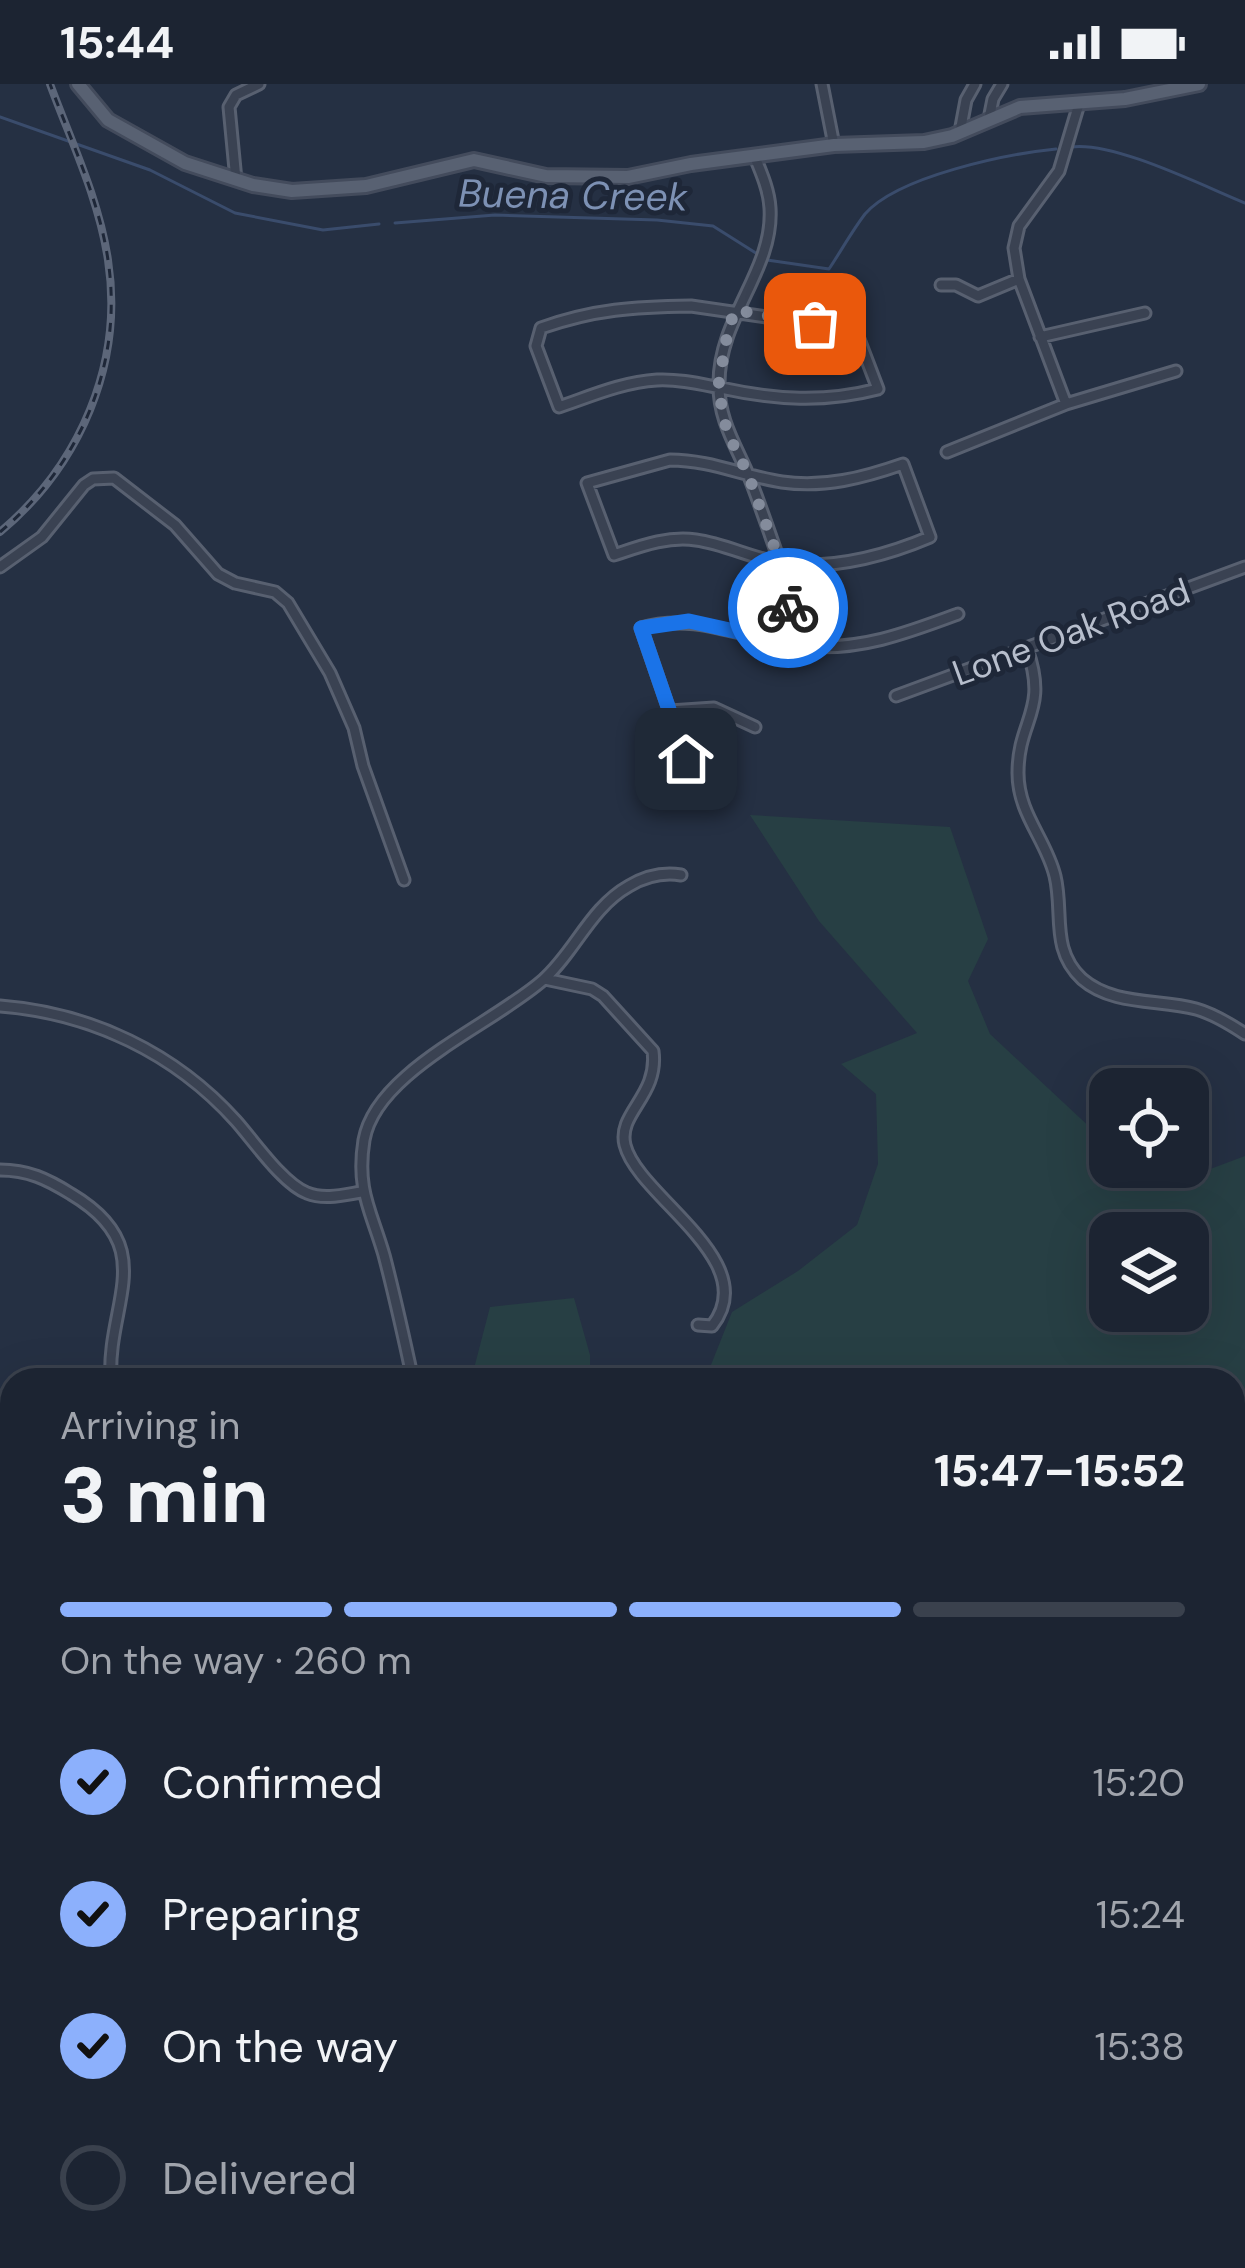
<!DOCTYPE html>
<meta charset="utf-8">
<style>
body{margin:0;font-family:"DM Sans",sans-serif;background:#29303e;color:#f1f3f6;height:100vh;display:flex;flex-direction:column;font-size:45px;white-space:nowrap}
*{box-sizing:border-box;margin:0}
p{font-size:39px;color:#a0a4ac}
.icon{flex:none;width:66px;height:66px;fill:none;stroke:currentColor;stroke-width:2;stroke-linecap:round;stroke-linejoin:round}
.map{position:relative;flex:1;overflow:hidden}
.details{position:absolute;left:0px;top:1284px;width:1245px;height:900px;display:flex;flex-direction:column;background:#1c2432;border-radius:36px 36px 0 0;box-shadow:0 12px 48px #0002,0 0 0 3px #3a414d}
.details>*{flex:none}
.controls{position:absolute;left:1089px;top:984px;display:grid;gap:24px}
.controls a{display:grid;place-items:center;width:120px;height:120px;border-radius:24px;background:#1c2432;box-shadow:0 12px 48px #0002,0 0 0 3px #3a414d;font-size:60px}
.pin{position:absolute;display:grid;place-items:center;width:102px;height:102px;color:#fff;margin:-51px;border-radius:24px;box-shadow:0 6px 18px #0006}
.courier{position:absolute;display:grid;place-items:center;width:120px;height:120px;margin:-60px;border:9px solid #1a73e8;border-radius:50%;background:#fff;color:#222;box-shadow:0 3px 15px #0007}
.headline em{font-style:normal;font-weight:800}
.headline div{display:flex;flex-direction:column-reverse}
.headline{display:flex;align-items:center;justify-content:space-between;height:204px;padding:0 60px}
h1{font-size:78px;font-weight:800;line-height:90px}
.bar{display:grid;grid-template-columns:repeat(4,1fr);gap:18px 12px;align-content:center;height:144px;padding:0 60px}
.bar i{height:15px;border-radius:9px;background:#3a414d}
.bar .on{background:#8cb0fc}
.bar p{grid-column:span 4}
ol{padding:0 60px;list-style:none}
li{display:flex;align-items:center;gap:36px;height:132px}
li p{margin-inline-start:auto}
li .icon{padding:12px;border-radius:50%;background:#8cb0fc;color:#111;stroke-width:4}
li:last-child{color:#a0a4ac}
li i{width:66px;height:66px;border:6px solid #3a414d;border-radius:50%}
.status{display:flex;justify-content:space-between;align-items:center;height:84px;padding:0 60px;background:#1c2432;direction:ltr}
.status svg{height:33px;fill:currentColor}
.map>svg:first-child{display:block}
.green{fill:#273f44;fill-rule:evenodd}
.lines{fill:none;stroke-linecap:round;stroke-linejoin:round}
.stream{stroke:#3a4c6c;stroke-width:3}
.minor-casing{stroke:#586070;stroke-width:15}
.major-casing{stroke:#434b5c;stroke-width:18}
.minor{stroke:#3a4252;stroke-width:9}
.major{stroke:#586172;stroke-width:12}
.rail-casing{stroke:#5c6679;stroke-width:8}
.rail{stroke:#1e2738;stroke-width:3;stroke-dasharray:9;stroke-linecap:butt}
.done{stroke:#848c9c;stroke-width:12;stroke-dasharray:0 21.6}
.route{stroke:#1a73e8;stroke-width:15}
.labels{text-anchor:middle;dominant-baseline:central;stroke-width:10;stroke-linejoin:round;paint-order:stroke}
.street-label{font-size:36px;fill:#b7becc;stroke:#1e2738}
.water-label{font-size:39px;font-style:italic;fill:#7d91b4;stroke:#1e2738}
</style>
<div class="status"><b>15:44</b><svg viewBox="0 0 49 12"><path d="M0 12V9h3v3zM5 12V6h3v6zM10 12V3h3v9zM15 12V0h3v12zM26 1h20v11H26zM47 4h2v5h-2z"/></svg></div>
<div class="map">
<svg width="1245" height="2184" viewBox="0 0 1245 2184">
<rect width="100%" height="100%" fill="#253043"/>
<path class="green" d="M 750,731 L 950,743 L 988,855 L 968,897 L 990,950 L 1110,1062 L 1110,1083 L 1161,1083 L 1197,1090 L 1245,1072 L 1245,2184 L 380,2184 L 378,2172 L 1233,2172 L 1233,1296 L 705,1296 L 732,1228 L 798,1187 L 857,1141 L 878,1080 L 876,1010 L 841,980 L 917,949 L 819,837 ZM 1188,1149 L 1188,1227 L 1110,1227 L 1110,1149 Z
M 574,1214 L 590,1271 L 590,1296 L 471,1296 L 490,1223 Z
M 0,1870 L 12,1903 L 12,2032 L 2,2035 Z"/>
<g class="lines">
<path class="stream" d="M 0,33 L 150,86 L 235,129 L 323,146 L 379,140
M 1071,63 C 1114,57 1203,102 1245,119
M 395,139 L 495,131 L 657,136 L 713,142 L 759,171
M 767,176 L 829,185 C 841,167 852,147 865,130 C 898,92 1007,70 1056,65"/>
<g class="minor-casing">
<path id="minor" d="M 822,0 L 834,61
M 989,35 L 993,15 L 1002,0
M 960,48 L 966,16 L 975,0
M 754,71 C 761,88 769,106 770,124 C 774,186 719,233 719,299 C 718,336 737,363 750,395 C 760,421 769,447 778,473 C 788,502 791,533 802,562
M 236,96 L 229,23 L 236,11 L 259,0
M 941,201 L 956,201 L 978,212 L 1019,195
M 691,222 L 815,240 L 852,237 L 878,305 C 824,319 776,316 721,304 C 700,300 679,295 657,296 C 623,298 591,312 559,323 L 536,262 L 541,244 C 595,225 634,223 691,222 Z
M 1040,253 L 1145,229
M 1066,320 L 1019,195 L 1014,164 L 1019,142 L 1059,87 L 1079,20
M 947,368 L 1066,320 L 1176,287
M 670,376 C 710,376 743,392 782,398 C 824,404 863,394 903,380 L 930,453 C 885,472 835,485 786,480 C 755,476 726,460 696,456 C 667,452 641,462 614,471 L 587,399 Z
M 0,483 L 42,453 L 84,401 L 93,395 L 114,394 L 175,441 L 218,490 L 235,499 L 275,508 L 288,519 L 330,589 L 354,644 L 363,682 L 404,796
M 1027,565 C 1049,627 1018,635 1018,689 C 1018,730 1046,755 1055,792 C 1064,829 1050,865 1082,895 C 1113,922 1159,915 1196,925 C 1214,930 1230,940 1245,950
M 896,612 L 1245,483
M 670,627 L 714,624 L 755,643
M 686,675 L 641,544 C 699,527 748,558 805,562 C 860,567 907,549 958,530
M 545,895 L 592,905 L 603,912 L 653,967 C 659,1012 617,1029 625,1061 C 638,1113 764,1177 712,1242 L 698,1241
M 0,922 C 91,929 175,969 236,1037 C 253,1056 283,1100 307,1109 C 324,1116 343,1111 361,1108
M 0,1086 C 28,1086 47,1095 71,1110 C 162,1164 106,1219 111,1296
M 413,1296 C 404,1254 395,1213 384,1171 C 371,1126 356,1106 364,1056 C 376,987 492,941 543,896 C 575,868 590,824 629,802 C 646,792 662,788 681,791
M 697,1296 L 700,1292
M 0,1705 L 12,1706
M 0,2161 L 12,2165
M 32,2172 L 67,2184
M 266,2184 L 266,2172"/>
</g>
<g class="major-casing">
<path id="major" d="M 78,0 L 108,36 L 185,79 L 253,101 L 292,107 L 366,102 L 474,76 L 546,92 L 628,93 L 691,80 L 834,61 L 924,58 L 952,52 L 1020,23 L 1125,15 L 1199,0"/>
</g>
<use href="#minor" class="minor"/>
<use href="#major" class="major"/>
<g class="rail-casing">
<path id="rail" d="M 0,448 C 80,381 124,280 108,176 C 99,115 71,57 50,0"/>
</g>
<use href="#rail" class="rail"/>
</g>
<g class="lines">
<path class="done" d="M 788,524 L 780,479 L 748,390 L 727,348 L 718,304 L 728,246 L 735,226 L 815,240"/>
<path class="route" d="M 686,675 L 641,544 L 689,537 L 802,562 L 788,524"/>
</g>
<g class="labels">
<g class="street-label">
<text transform="translate(1071 548) rotate(-20)">Lone Oak Road</text>
</g>
<g class="water-label">
<text transform="translate(573 111) rotate(1)">Buena Creek</text>
</g>
</g>
</svg>
<div class="controls">
<a><svg class="icon" aria-label="locate" viewBox="0 0 24 24"><circle cx="12" cy="12" r="6"/><path d="M12 2v4M12 18v4M2 12h4M18 12h4"/></svg></a>
<a><svg class="icon" aria-label="layers" viewBox="0 0 24 24"><path d="M12 4l9 5-9 5-9-5zM3 14l9 5 9-5"/></svg></a>
</div>
<div class="pin" style="left:815px;top:240px;background:#ea580c"><svg class="icon" aria-label="bag" viewBox="0 0 24 24"><path d="M5 8h14l-1 12H6zM9 8a3 3 0 0 1 6 0"/></svg></div>
<div class="pin" style="left:686px;top:675px;background:#1f2937"><svg class="icon" aria-label="home" viewBox="0 0 24 24"><path d="M3 11l9-7 9 7M6 9v11h12V9"/></svg></div>
<div class="courier" style="left:788px;top:524px"><svg class="icon" aria-label="bike" viewBox="0 0 24 24"><circle cx="6" cy="16" r="4"/><circle cx="18" cy="16" r="4"/><path d="M6 16l4-8h5l3 8M10 8l3 8H6M13 5h3"/></svg></div>
<section class="details">
<div class="headline"><div><h1>3 min</h1><p>Arriving in</p></div><em>15:47–15:52</em></div>
<div class="bar"><i class="on"></i><i class="on"></i><i class="on"></i><i></i><p>On the way · 260 m</p></div>
<ol>
<li><svg class="icon" aria-label="check" viewBox="0 0 24 24"><path d="M5 12l5 5 9-10"/></svg>Confirmed<p>15:20</p></li>
<li><svg class="icon" aria-label="check" viewBox="0 0 24 24"><path d="M5 12l5 5 9-10"/></svg>Preparing<p>15:24</p></li>
<li><svg class="icon" aria-label="check" viewBox="0 0 24 24"><path d="M5 12l5 5 9-10"/></svg>On the way<p>15:38</p></li>
<li><i></i>Delivered</li>
</ol>
</section>
</div>
